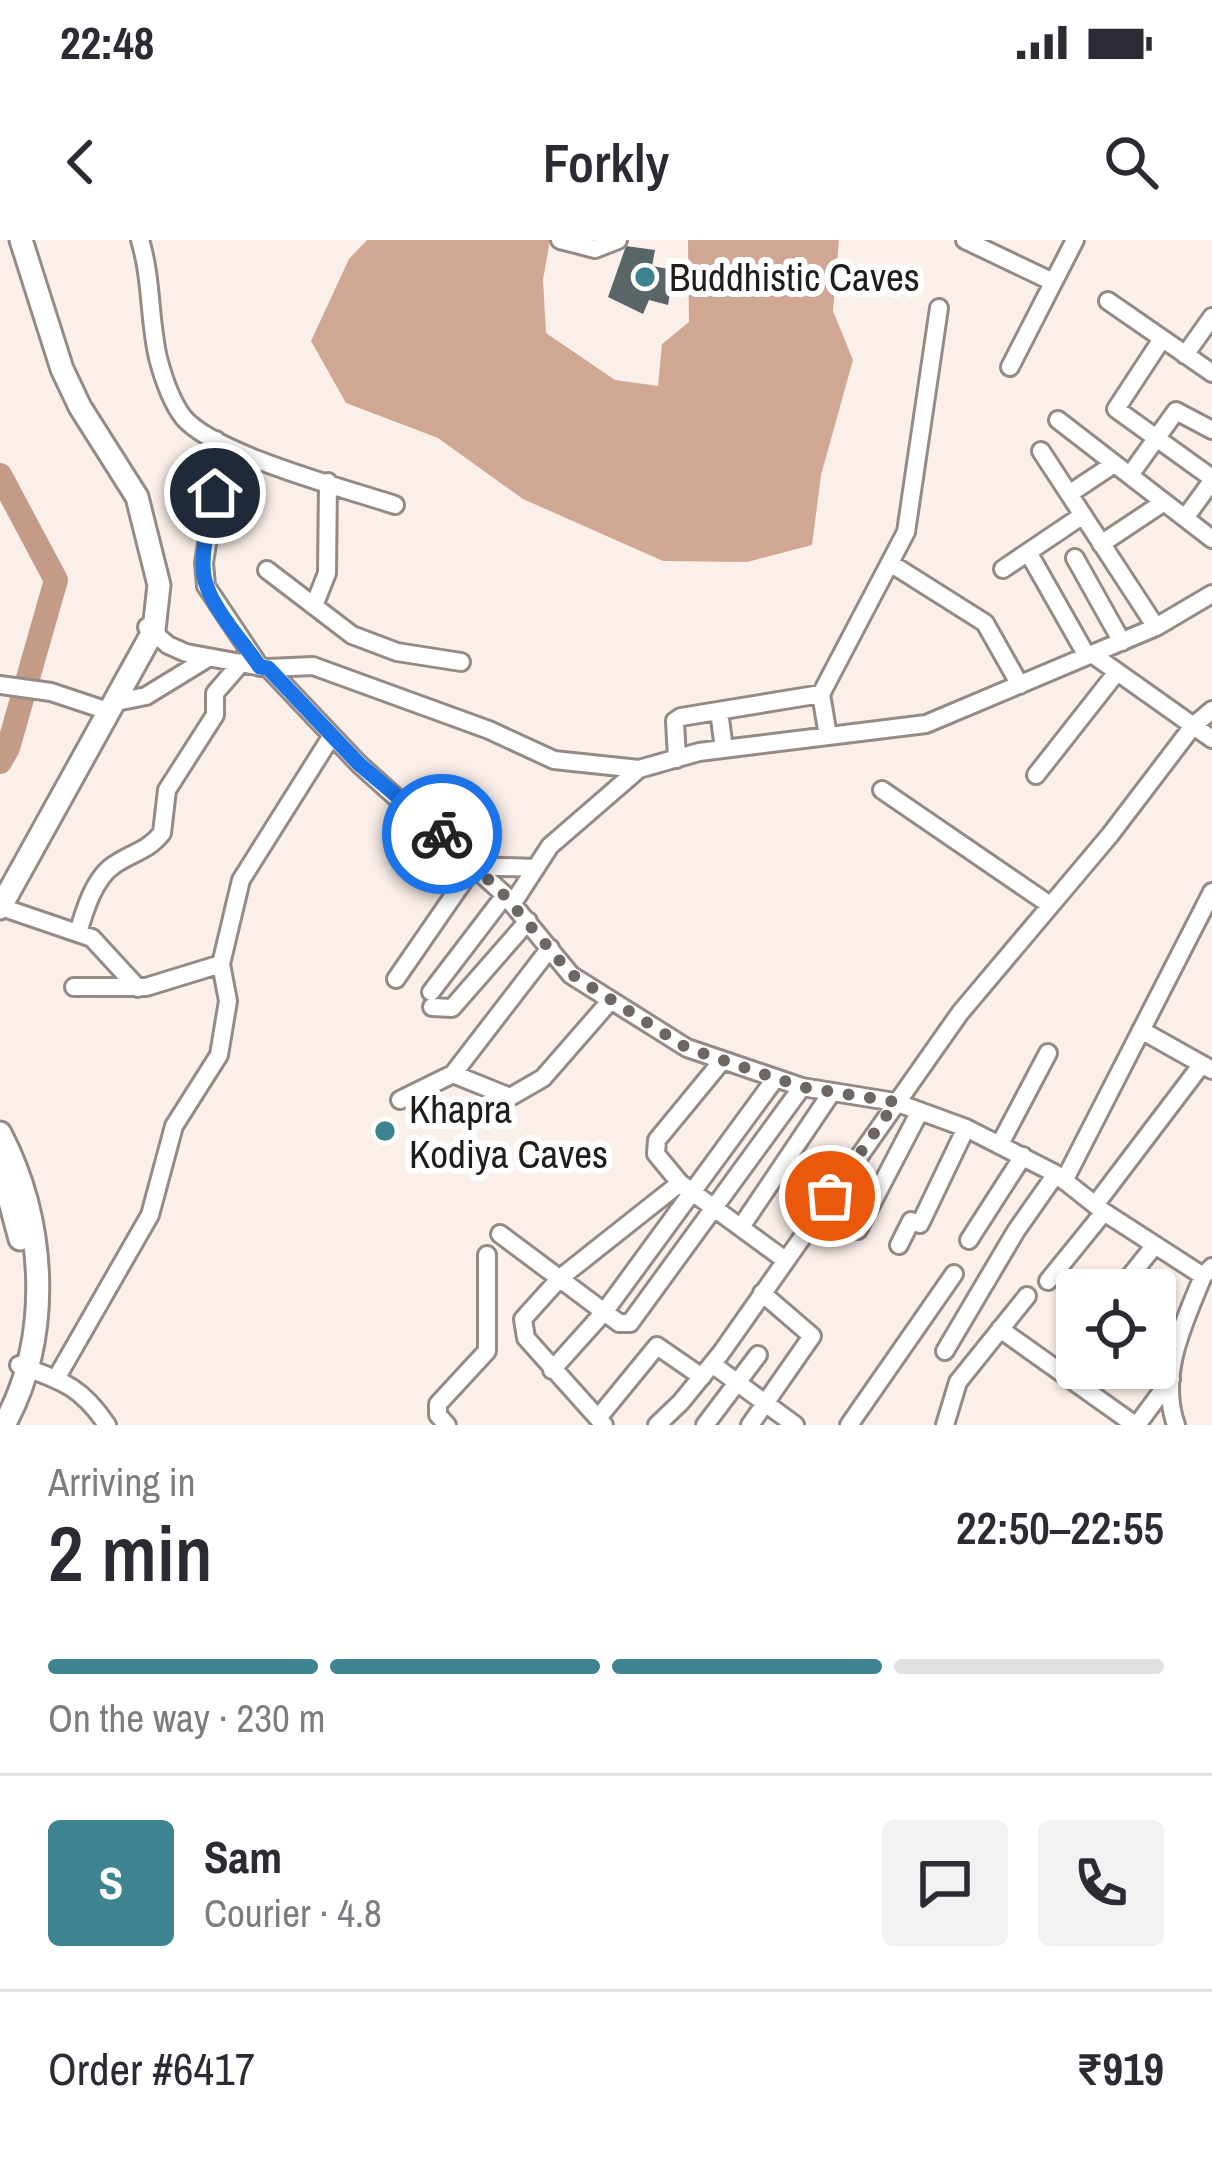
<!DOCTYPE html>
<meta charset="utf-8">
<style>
body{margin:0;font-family:"Archivo Narrow",sans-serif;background:#f2f2f3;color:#2b2b33;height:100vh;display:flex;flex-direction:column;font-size:45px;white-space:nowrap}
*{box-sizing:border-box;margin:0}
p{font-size:39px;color:#7c7c81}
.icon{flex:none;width:66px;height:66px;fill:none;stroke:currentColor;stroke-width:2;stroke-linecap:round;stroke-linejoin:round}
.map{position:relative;height:1185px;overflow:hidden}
.panel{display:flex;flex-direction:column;background:#fff;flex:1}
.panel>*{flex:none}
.tools{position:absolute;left:1056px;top:1029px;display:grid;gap:24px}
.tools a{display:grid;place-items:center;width:120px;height:120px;border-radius:12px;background:#fff;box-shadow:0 3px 9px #0004;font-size:60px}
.pin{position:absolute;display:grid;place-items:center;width:102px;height:102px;color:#fff;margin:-51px;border:6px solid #fff;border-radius:50%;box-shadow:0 3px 12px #0007}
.courier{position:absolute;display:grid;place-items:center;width:120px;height:120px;margin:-60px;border:9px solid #1a73e8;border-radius:50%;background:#fff;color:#222;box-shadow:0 3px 15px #0007}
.head em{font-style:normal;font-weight:600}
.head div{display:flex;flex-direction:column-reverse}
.head{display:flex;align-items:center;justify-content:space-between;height:204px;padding:0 48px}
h1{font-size:78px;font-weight:600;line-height:90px}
.bar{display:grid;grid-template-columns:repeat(4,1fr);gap:18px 12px;align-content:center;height:144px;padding:0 48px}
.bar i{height:15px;border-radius:9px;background:#e1e1e2}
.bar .active{background:#3d8390}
.bar p{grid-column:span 4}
.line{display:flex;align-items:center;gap:30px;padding:0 48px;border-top:3px solid #e1e1e2}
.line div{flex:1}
.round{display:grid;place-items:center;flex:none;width:126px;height:126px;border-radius:12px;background:#f2f2f3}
.status{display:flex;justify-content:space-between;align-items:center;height:84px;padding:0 60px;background:#fff;direction:ltr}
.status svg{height:33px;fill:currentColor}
header{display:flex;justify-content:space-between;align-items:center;height:156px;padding:0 48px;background:#fff;font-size:54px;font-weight:600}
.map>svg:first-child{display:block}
.forest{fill:#d0a793}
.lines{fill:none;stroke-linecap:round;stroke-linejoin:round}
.river{stroke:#c39b87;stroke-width:24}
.building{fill:#596567}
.minor-casing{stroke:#958a85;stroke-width:22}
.major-casing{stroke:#958a85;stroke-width:27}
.minor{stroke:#fff;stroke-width:16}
.major{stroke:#fff;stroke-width:21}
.done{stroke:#6d6663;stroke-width:12;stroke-dasharray:0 21.6}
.route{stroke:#1a73e8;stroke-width:15}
.poi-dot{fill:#3d8390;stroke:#fff;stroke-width:4.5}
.labels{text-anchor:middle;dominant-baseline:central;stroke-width:12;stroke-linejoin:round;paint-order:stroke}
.poi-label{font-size:39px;fill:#201c1a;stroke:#fff;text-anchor:start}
</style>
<div class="status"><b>22:48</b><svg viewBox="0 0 49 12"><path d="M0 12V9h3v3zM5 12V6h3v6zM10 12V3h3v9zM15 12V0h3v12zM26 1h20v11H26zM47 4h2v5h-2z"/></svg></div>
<header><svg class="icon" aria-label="back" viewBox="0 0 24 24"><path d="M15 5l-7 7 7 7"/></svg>Forkly<svg class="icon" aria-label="search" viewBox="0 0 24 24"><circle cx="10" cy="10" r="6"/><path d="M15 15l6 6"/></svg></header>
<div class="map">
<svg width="1212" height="1185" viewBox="0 0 1212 1185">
<rect width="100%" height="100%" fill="#fbefea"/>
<path class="forest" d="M 367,0 L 550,0 L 543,40 L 546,93 L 615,140 L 658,146 L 662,104 L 689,82 L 688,0 L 839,0 L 833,71 L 853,120 L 821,235 L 812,305 L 747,322 L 663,321 L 523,259 L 438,198 L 346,163 L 311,101 L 349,19 Z"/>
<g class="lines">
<path class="river" d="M 0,235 L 56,340 L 8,508 L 0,522"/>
</g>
<path class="building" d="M 626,6 L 655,10 L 652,26 L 674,30 L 668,65 L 649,60 L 643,74 L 608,57 Z"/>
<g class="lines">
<g class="minor-casing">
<path id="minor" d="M 140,0 C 152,39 149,79 158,118 C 163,137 171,161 183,177 C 213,214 347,249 395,265
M 560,0 L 595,9 L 618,0
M 965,0 L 1053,42
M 1108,61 L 1212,133
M 1162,99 L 1116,169 L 1212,238
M 1185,115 L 1212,77
M 1010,127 L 1075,0
M 1058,180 L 1212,299
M 216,200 L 215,253 L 204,323 L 206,346 L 260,427
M 1041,211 L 1156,387
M 1130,235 L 1176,171 L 1212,190
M 1069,254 L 1114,224
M 1185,278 L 1212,241
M 1101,304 L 1164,262
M 1028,312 L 1087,416
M 1075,318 L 1122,402
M 890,323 L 985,383 L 1020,445
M 1003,329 L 1083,275
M 267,330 L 352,395 L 397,412 L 461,422
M 314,366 L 327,333 L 328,242
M 147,387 L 168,405 L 186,413 L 268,428 L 313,426 L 489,490 L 554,520 L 639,529
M 1092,414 L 1212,499
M 268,428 L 359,524 L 505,655 L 571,735 L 687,808 L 802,847 L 895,862 L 966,888 L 1056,934 L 1104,972 L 1203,1036
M 0,445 L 51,452 L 102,469
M 116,462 L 146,456 L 208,418
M 719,471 L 724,509
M 828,496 L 821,454 L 906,292 L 939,68
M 677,519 L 675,481 L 681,477 L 821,454
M 1036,535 L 1117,432
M 882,550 L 1050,665
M 513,663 L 550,606 L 639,529 L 699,512 L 926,484 L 1156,387 L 1212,354
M 1,667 L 92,698 L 138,748
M 78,693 C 84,672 94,638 114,625 C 131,613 148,611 162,593 L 167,550 L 215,475 L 215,453 L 242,422
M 396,739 L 474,626 L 536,628
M 74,747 L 146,747 L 221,724
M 431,752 L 505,655
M 432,767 L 452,768 L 528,681
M 1141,790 L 1212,830
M 722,821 L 657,900 L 656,914 L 680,943 L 785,1020
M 453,834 L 550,708
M 400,860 L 453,834 L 510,857 L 543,838 L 611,760
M 1000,904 L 1048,813
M 1064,941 L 1212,652
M 1095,965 L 1202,824
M 741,987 L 832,852
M 858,990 L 920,871
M 500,994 L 619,1083 L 630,1083 L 802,847
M 969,1000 L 1023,916
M 899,1005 L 911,981 L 920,984 L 966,888
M 1048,1041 L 1104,972
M 1119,1050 L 1155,1005
M 1000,1089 L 1135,1185
M 945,1111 L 1016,991 L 1056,934
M 712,1124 L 795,1185
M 19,1125 C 62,1141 81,1146 107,1185
M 552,1130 L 605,1071 L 775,839
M 57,1137 L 150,975 L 174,886 L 219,815 L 228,761 L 221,724 L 241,640 L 331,497
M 598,1178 L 657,1106 L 702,1137
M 447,1185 L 438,1175 L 438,1164 L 487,1111 L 487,1015
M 604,1185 L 526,1098 L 523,1079 L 560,1038 L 680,943
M 657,1185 L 681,1162 L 721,1113 L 960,773 L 1110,595 L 1193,486 L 1212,470
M 705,1185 L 758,1115
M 750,1185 L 812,1096 L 762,1053
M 849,1185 L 954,1034
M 945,1185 L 958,1142 L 1027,1056
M 1137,1185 L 1171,1139
M 1176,1185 C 1158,1134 1184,1083 1203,1036 L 1212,1027"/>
</g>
<g class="major-casing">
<path id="major" d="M 0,668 L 154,390 L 159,345 L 137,257 L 80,167 L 62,129 L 21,0
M 0,893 C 46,981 53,1096 4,1185
M 0,924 L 20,999"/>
</g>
<use href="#minor" class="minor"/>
<use href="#major" class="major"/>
</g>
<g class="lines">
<path class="done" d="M 442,594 L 505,656 L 571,734 L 687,808 L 802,847 L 896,862 L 830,956"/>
<path class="route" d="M 215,253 C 211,280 196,320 207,347 C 217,374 243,402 260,427 L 268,428 L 359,524 L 442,594"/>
</g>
<g class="poi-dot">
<circle cx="645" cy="37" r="12"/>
<circle cx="385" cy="891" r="12"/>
</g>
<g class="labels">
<g class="poi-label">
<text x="669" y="37">Buddhistic Caves</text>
<text x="409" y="869">Khapra<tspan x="409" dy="45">Kodiya Caves</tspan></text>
</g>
</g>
</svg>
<div class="tools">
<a><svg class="icon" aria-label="locate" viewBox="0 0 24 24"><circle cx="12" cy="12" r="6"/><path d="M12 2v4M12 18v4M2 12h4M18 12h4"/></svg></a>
</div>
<div class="pin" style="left:830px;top:956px;background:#ea580c"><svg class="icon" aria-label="bag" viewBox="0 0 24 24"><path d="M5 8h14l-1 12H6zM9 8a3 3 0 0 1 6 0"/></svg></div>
<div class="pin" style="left:215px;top:253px;background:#1f2937"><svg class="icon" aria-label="home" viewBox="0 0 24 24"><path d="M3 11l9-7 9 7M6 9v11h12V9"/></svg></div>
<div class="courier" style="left:442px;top:594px"><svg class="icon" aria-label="bike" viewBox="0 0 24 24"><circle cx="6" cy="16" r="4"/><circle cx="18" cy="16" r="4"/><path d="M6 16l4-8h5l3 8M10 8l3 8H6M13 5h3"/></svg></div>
</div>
<section class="panel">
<div class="head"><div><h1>2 min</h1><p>Arriving in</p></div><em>22:50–22:55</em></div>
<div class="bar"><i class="active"></i><i class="active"></i><i class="active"></i><i></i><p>On the way · 230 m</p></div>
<div class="line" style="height:216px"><b class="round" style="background:#3d8390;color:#fff">S</b><div><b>Sam</b><p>Courier · 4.8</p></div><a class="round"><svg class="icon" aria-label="chat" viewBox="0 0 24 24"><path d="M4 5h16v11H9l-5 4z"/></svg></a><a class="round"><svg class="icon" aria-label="phone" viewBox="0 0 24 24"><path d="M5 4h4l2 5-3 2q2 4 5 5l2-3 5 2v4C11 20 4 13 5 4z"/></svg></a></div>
<div class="line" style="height:156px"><div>Order #6417</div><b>₹919</b></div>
</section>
